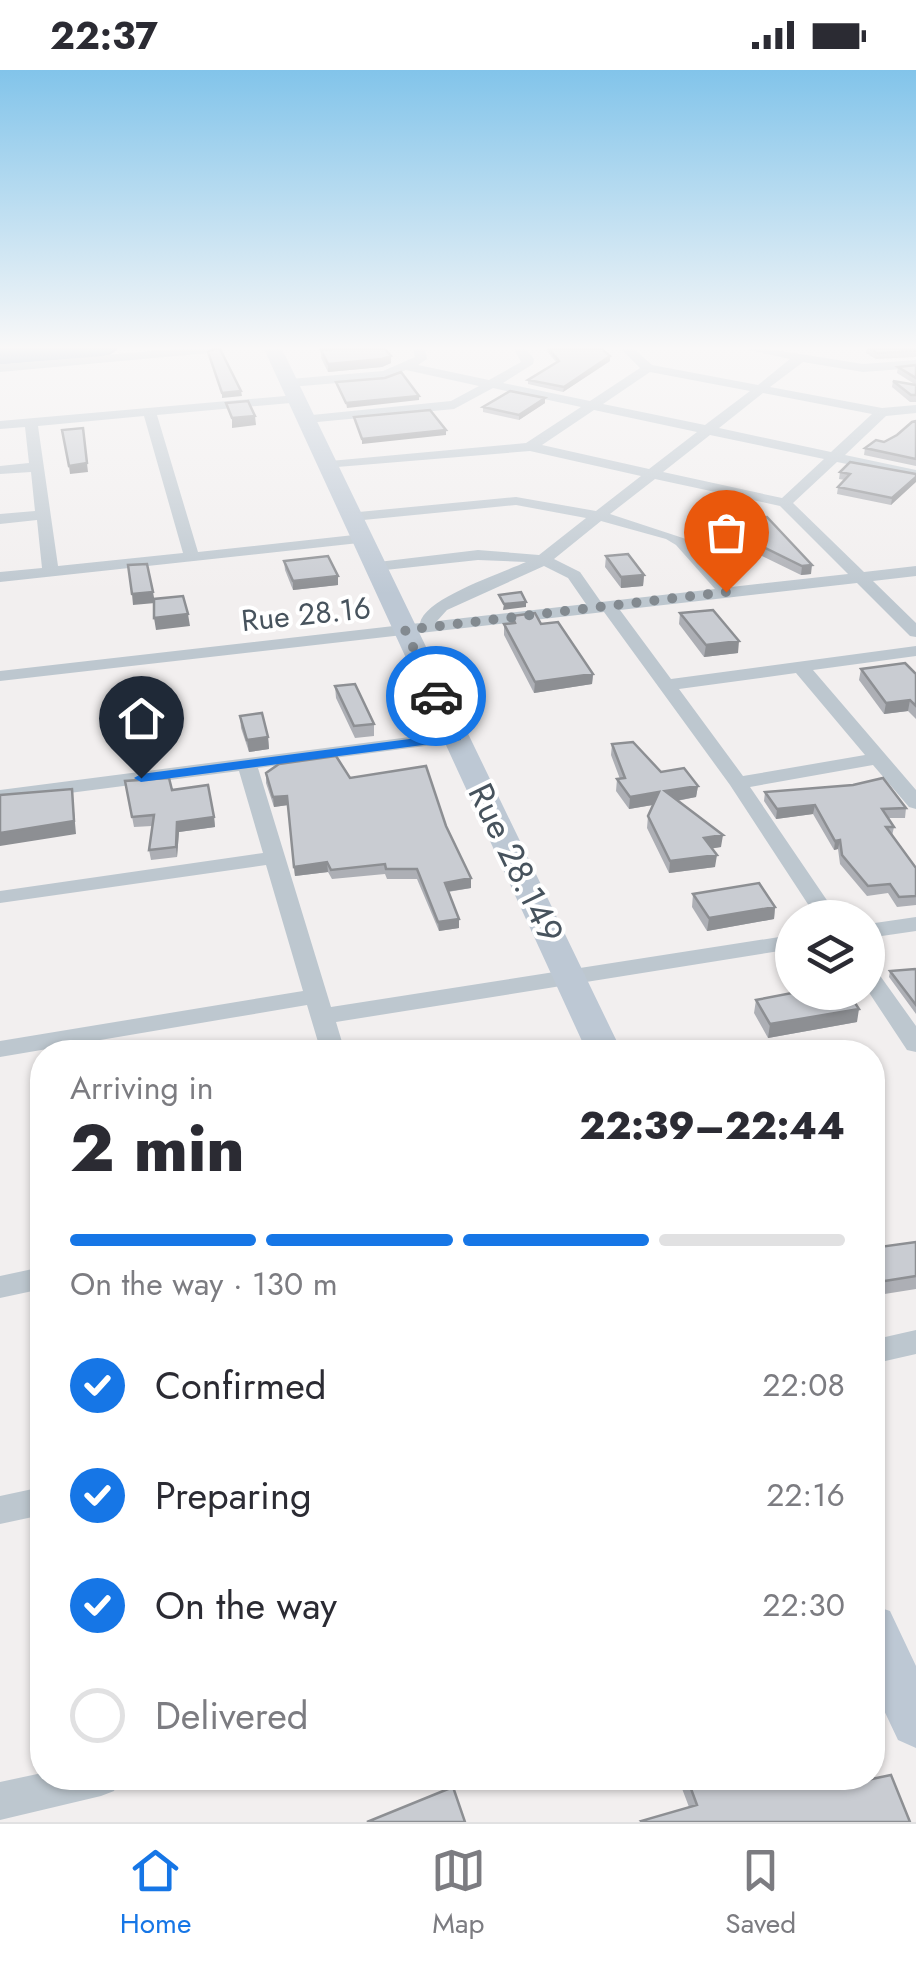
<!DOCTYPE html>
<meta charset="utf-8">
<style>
body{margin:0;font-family:Jost,sans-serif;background:#f2f2f3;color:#2b2b33;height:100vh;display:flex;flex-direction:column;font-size:38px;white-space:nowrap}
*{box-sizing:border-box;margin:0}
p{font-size:32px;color:#7c7c81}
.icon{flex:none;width:55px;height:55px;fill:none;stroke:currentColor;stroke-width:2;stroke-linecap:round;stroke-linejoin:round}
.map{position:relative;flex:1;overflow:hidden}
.drawer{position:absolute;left:30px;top:970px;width:855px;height:750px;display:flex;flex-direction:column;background:#fff;border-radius:40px;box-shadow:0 2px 8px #0004}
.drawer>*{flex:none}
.controls{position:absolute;left:775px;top:830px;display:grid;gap:20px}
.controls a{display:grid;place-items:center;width:110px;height:110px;border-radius:50%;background:#fff;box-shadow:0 2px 8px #0004;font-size:50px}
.pin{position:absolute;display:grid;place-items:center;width:85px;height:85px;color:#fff;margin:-102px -42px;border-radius:50% 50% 50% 0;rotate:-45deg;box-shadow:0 0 10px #0007}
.pin .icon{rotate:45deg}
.courier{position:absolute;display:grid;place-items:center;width:100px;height:100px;margin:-50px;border:8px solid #1676e6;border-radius:50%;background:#fff;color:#222;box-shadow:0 2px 12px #0007}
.head em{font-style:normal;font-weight:800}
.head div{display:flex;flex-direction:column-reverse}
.head{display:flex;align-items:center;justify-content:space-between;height:170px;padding:0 40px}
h1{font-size:65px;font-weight:800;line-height:75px}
.bar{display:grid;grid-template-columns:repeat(4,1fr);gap:15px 10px;align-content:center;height:120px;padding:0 40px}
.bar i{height:12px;border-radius:8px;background:#e1e1e2}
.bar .current{background:#1676e6}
.bar p{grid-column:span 4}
ol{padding:0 40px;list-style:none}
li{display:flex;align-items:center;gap:30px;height:110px}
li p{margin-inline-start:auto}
li .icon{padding:10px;border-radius:50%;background:#1676e6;color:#fff;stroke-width:4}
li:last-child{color:#7c7c81}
li i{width:55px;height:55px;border:5px solid #e1e1e2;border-radius:50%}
.status{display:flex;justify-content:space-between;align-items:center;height:70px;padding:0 50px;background:#fff;direction:ltr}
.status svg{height:28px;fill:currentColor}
.tabs{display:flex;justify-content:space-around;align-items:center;height:140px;border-top:2px solid #e1e1e2;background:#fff;font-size:28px;color:#7c7c81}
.tabs a{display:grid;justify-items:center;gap:5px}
.tabs .current{color:#1676e6}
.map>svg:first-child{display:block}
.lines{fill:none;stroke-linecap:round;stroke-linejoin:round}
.highway-casing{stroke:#718eab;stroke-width:4}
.street{fill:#bdc7cf;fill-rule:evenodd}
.secondary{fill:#bdc8d4;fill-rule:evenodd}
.highway{fill:#86a3bf;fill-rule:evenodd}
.wall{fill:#adafb5}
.shaded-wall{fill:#8d8f93}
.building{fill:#c9ccd2;stroke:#8d8f93;stroke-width:2.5}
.route{fill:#1676e6}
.done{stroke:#838a90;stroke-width:10;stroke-dasharray:0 18}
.labels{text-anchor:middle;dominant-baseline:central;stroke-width:8;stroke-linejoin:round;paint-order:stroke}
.far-street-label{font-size:30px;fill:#47535d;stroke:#fff}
.street-label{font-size:35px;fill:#47535d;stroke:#fff}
</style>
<div class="status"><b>22:37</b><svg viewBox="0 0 49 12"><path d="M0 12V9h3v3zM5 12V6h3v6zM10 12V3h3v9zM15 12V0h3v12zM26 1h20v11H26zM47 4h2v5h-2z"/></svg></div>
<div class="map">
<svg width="916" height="1752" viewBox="0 0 916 1752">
<rect width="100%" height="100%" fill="#f2efef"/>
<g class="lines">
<g class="highway-casing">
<path id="highway" d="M 115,279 L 104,286 L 0,294 L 0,280 Z"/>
</g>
<path class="street" d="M 174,279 L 215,279 L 209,283 L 0,302 L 0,294 Z
M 413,279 L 425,279 L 427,289 L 418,295 L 489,310 L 521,292 L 514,279 L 526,279 L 534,289 L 533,294 L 503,313 L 590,331 L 640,298 L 621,279 L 634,279 L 652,295 L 758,315 L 790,289 L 744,279 L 769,279 L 863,294 L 916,290 L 916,298 L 863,302 L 803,292 L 770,317 L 882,338 L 916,335 L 916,343 L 886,346 L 845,385 L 916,400 L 916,408 L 837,392 L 793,433 L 864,502 L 916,496 L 916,506 L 873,511 L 916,553 L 916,567 L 910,566 L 857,513 L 620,540 L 671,609 L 916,576 L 916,586 L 813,600 L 916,720 L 916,739 L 909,737 L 873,695 L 750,717 L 839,848 L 817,848 L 730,715 L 604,542 L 0,611 L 0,601 L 420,553 C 425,528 502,503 526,492 L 478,490 L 376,501 L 368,496 L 370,493 L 478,480 L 539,485 L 586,448 L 516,435 L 353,451 L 345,446 L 348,443 L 516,427 L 596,441 L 641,406 L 530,381 L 325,398 L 323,395 L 330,391 L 526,373 L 581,337 L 493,318 L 454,339 L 307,353 L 300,349 L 302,346 L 451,331 L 479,316 L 406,300 L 385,309 L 290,317 L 284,313 L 290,309 L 383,301 L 415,287 ZM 650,302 L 750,321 L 705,355 L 603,334 ZM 763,323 L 872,344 L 831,382 L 719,358 ZM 594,340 L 697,362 L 649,399 L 542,375 ZM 710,365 L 824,389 L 782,428 L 663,402 ZM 655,409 L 780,436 L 848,504 L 731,517 L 686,469 L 610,444 ZM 601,451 L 666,469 L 676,475 L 715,519 L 601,532 L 580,502 L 554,489 ZM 544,496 L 568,508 L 586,534 L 437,551 L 447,540 ZM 796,603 L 865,685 L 743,706 L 679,619 Z
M 297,325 L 302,326 L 302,332 L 157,345 L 198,482 L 363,464 L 371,469 L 368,472 L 0,512 L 0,502 L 42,498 L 37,450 L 0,454 L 0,444 L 35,441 L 31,402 L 0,404 L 0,396 L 29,393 L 25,357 L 0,359 L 0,351 ZM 144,346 L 183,483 L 58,496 L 38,356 Z
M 456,661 L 465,667 L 463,671 L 258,698 L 331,937 L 792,865 L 792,879 L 336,952 L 345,982 L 321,982 L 307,935 L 0,987 L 0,971 L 303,921 L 266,795 L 0,833 L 0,821 L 263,783 L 239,701 L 0,732 L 0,720 Z
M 916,847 L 916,861 L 868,868 L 868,854 Z
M 868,898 L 876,900 L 916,956 L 916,982 L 907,980 L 868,921 Z
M 42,1197 L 42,1219 L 0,1228 L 0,1206 Z
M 916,1260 L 916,1284 L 872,1294 L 872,1270 Z
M 42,1417 L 42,1445 L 0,1454 L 0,1426 Z
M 42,1703 L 42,1708 L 119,1708 L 114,1721 L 101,1726 L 0,1750 L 0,1712 Z"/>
<path class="secondary" d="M 264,279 L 282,279 L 622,982 L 587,982 Z
M 872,1535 L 890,1541 L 916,1596 L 916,1678 L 898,1670 L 872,1615 Z"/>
<use href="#highway" class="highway"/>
</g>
<path class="wall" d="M 545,279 L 602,279 L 610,286 L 610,291 L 563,322 L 528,314 L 528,310 L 556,292 Z
M 867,279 L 916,279 L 916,287 L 876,289 L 866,283 Z
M 321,280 L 391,293 L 382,297 L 328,302 L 321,288 Z
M 916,294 L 916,315 L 897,303 L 898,297 Z
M 893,311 L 916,315 L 916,332 L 910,332 L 892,317 Z
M 545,328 L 545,333 L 519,350 L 483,342 L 483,337 Z
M 916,351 L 916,396 L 864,385 L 865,378 L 884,372 L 897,365 Z
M 840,402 L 916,404 L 891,435 L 837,424 L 838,417 L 845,410 L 839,409 Z
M 767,447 L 811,504 L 801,505 L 711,461 L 712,452 Z
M 606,486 L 644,505 L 643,516 L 621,518 L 605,497 Z
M 284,491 L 338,515 L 293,520 L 285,500 Z
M 680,543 L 738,583 L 704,587 L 679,554 Z
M 512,546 L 541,554 L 593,604 L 592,614 L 534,623 L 504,565 L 504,554 L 512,554 Z
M 861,599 L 916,604 L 916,649 L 908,641 L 884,644 L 859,610 Z
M 335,616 L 374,654 L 374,666 L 355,668 L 336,628 Z
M 240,646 L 268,667 L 269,679 L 249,682 L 241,658 Z
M 612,674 L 661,702 L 698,716 L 696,727 L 677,731 L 721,777 L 712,778 L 715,797 L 669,803 L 647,758 L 648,746 L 653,735 L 629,739 L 616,721 L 617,709 L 620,709 L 611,685 Z
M 266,703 L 350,708 L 446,756 L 471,808 L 471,818 L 448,822 L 459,858 L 439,861 L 417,809 L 387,809 L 385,804 L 332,809 L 328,802 L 295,806 L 288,735 L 274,737 L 266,713 Z
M 125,711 L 172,720 L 214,747 L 215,757 L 179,762 L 177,787 L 151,790 L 149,780 L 152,756 L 134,757 Z
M 765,722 L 906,738 L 905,748 L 888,748 L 894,757 L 892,766 L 916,798 L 916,835 L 897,837 L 888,823 L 867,826 L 840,794 L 838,779 L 834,780 L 813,744 L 776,749 L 764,731 Z
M 693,824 L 775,837 L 774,849 L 707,861 L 692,837 Z
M 916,900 L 916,944 L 889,907 L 890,901 Z
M 756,930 L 857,952 L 768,968 L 754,943 Z
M 916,1172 L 916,1219 L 872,1226 L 872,1178 Z
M 678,1708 L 834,1708 L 838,1716 L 910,1752 L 689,1737 Z"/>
<path class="shaded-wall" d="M 391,286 L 391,293 L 382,297 L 328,302 L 328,294 Z
M 610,286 L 610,291 L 563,322 L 564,317 Z
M 241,321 L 242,326 L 222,328 L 222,323 Z
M 419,326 L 419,330 L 347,338 L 346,333 Z
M 545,328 L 545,333 L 519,350 L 519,345 Z
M 255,346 L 256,355 L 232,358 L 232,348 Z
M 83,358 L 88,402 L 70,404 L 69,396 Z
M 446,360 L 446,365 L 362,374 L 362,369 Z
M 916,407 L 916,412 L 891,435 L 892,428 Z
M 812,495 L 811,504 L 801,505 L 802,496 Z
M 644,505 L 643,516 L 621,518 L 621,507 Z
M 338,506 L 338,515 L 293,520 L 293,511 Z
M 153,522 L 155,533 L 133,535 L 132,524 Z
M 526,532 L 526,537 L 503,540 L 504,534 Z
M 188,544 L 190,556 L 156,560 L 154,548 Z
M 739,571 L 738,583 L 704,587 L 706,575 Z
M 593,604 L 592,614 L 534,623 L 535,612 Z
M 910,630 L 908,641 L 884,644 L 886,633 Z
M 268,667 L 269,679 L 249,682 L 247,670 Z
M 698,716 L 696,727 L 664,733 L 665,721 Z
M 72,719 L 76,764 L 0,776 L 0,763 Z
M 659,722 L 658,734 L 629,739 L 630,727 Z
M 287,726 L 288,735 L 274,737 L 273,727 Z
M 815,735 L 813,744 L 776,749 L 777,739 Z
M 214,747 L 215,757 L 179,762 L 177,787 L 176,777 L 177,752 Z
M 723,765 L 721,777 L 703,780 L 704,768 Z
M 840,770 L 838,779 L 834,780 L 835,771 Z
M 717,785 L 715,797 L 669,803 L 670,791 Z
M 327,792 L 328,802 L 295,806 L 294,797 Z
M 471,808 L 471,818 L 445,822 L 445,813 Z
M 775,837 L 774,849 L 707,861 L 709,848 Z
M 459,849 L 459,858 L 439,861 L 438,852 Z
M 859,939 L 857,952 L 768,968 L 770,954 Z"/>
<path class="building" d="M 214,279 L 220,279 L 241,321 L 222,323 L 208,282 Z
M 337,279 L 385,279 L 391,286 L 382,289 L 328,294 L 321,280 Z
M 549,279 L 602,279 L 610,286 L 564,317 L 528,310 L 559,291 Z
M 870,279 L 916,279 L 916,281 L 877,283 Z
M 916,295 L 916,308 L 898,297 Z
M 401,302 L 419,326 L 346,333 L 336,312 L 385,308 Z
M 893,311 L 916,315 L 916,325 L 911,325 Z
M 510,321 L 545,328 L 519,345 L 483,337 Z
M 248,331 L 255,346 L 232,348 L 226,333 Z
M 430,340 L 446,360 L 362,369 L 354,347 Z
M 916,351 L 916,389 L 865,378 L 876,370 L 884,372 L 897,365 L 912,352 Z
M 83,358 L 87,393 L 69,396 L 62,360 Z
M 850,392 L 916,404 L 916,407 L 892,428 L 838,417 L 850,404 L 840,402 Z
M 767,447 L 812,495 L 802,496 L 712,452 Z
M 628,484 L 644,505 L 621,507 L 606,486 Z
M 328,486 L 338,506 L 293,511 L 284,491 Z
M 147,494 L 153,522 L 132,524 L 128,495 Z
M 521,522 L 526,532 L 504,534 L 499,525 Z
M 183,526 L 188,544 L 154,548 L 154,529 Z
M 713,540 L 739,571 L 706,575 L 680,543 Z
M 535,543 L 541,554 L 558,552 L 593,604 L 535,612 L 504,554 L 515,553 L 512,546 Z
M 905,593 L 916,604 L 916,636 L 910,630 L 886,633 L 861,599 Z
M 355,614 L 374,654 L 354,656 L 335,616 Z
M 262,643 L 268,667 L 247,670 L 240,646 Z
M 633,672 L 661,702 L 684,698 L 698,716 L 665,721 L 723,765 L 704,768 L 717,785 L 670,791 L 648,746 L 659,722 L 630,727 L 617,709 L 625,708 L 612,674 Z
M 336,686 L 350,708 L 426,696 L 446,756 L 471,808 L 445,813 L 459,849 L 438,852 L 417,799 L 386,799 L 385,794 L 331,800 L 327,792 L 294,797 L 287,726 L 273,727 L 266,703 L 279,694 Z
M 169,708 L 172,720 L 208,715 L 214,747 L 177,752 L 176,777 L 149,780 L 154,745 L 132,747 L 125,711 Z
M 883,708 L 906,738 L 882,739 L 894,757 L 886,757 L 916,798 L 916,826 L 899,827 L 890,814 L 868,816 L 842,785 L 840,770 L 835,771 L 815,735 L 777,739 L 765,722 L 853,715 Z
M 72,719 L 74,751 L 0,763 L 0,725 Z
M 759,813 L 775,837 L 709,848 L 693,824 Z
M 915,899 L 916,900 L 916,935 L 890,901 Z
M 797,922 L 848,922 L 859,939 L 770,954 L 756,930 Z
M 916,1172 L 916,1206 L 872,1213 L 872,1178 Z
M 891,1705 L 910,1752 L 642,1752 L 641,1751 L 697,1735 L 687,1708 L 834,1708 L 838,1716 Z
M 453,1717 L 465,1752 L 367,1752 Z"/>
<linearGradient id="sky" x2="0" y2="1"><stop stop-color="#82c4ea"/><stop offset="0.53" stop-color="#f9f8f8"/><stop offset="1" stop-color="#f9f8f8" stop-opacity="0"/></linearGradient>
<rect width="916" height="524" fill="url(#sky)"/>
<path class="route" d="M 432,624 L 443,626 L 461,670 L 141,712 L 134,708 L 141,704 L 448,664 Z"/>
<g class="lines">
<path class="done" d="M 436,626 L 405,560 L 726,522"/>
</g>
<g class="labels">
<g class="far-street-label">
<text transform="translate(306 544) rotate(-6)">Rue 28.16</text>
</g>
<g class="street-label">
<text transform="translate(516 793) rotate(64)">Rue 28.149</text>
</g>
</g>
</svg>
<div class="controls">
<a><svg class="icon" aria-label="layers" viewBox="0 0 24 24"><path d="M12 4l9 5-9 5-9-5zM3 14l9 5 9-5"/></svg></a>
</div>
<div class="pin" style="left:726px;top:522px;background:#ea580c"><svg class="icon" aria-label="bag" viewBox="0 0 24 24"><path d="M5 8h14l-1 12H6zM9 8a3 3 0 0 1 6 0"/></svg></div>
<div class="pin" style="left:141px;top:708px;background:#1f2937"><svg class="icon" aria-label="home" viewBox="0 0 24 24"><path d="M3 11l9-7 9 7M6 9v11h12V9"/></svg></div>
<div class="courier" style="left:436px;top:626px"><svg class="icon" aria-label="car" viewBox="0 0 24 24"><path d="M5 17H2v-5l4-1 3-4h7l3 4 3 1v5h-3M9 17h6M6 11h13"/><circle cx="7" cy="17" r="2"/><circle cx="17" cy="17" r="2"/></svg></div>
<section class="drawer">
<div class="head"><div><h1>2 min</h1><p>Arriving in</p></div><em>22:39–22:44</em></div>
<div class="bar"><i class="current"></i><i class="current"></i><i class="current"></i><i></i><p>On the way · 130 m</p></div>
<ol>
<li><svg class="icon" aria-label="check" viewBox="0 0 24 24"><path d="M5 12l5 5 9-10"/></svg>Confirmed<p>22:08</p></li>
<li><svg class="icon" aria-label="check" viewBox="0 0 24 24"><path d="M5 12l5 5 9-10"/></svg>Preparing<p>22:16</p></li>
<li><svg class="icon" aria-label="check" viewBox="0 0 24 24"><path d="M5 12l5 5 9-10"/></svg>On the way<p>22:30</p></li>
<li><i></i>Delivered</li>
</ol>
</section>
</div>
<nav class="tabs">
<a class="current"><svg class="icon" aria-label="home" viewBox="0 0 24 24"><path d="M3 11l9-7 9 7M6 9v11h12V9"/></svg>Home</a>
<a><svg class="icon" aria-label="map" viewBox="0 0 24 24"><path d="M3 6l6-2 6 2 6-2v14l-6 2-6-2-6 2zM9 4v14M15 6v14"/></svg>Map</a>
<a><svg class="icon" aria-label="saved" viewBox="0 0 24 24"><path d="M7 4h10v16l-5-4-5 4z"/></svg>Saved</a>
</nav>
